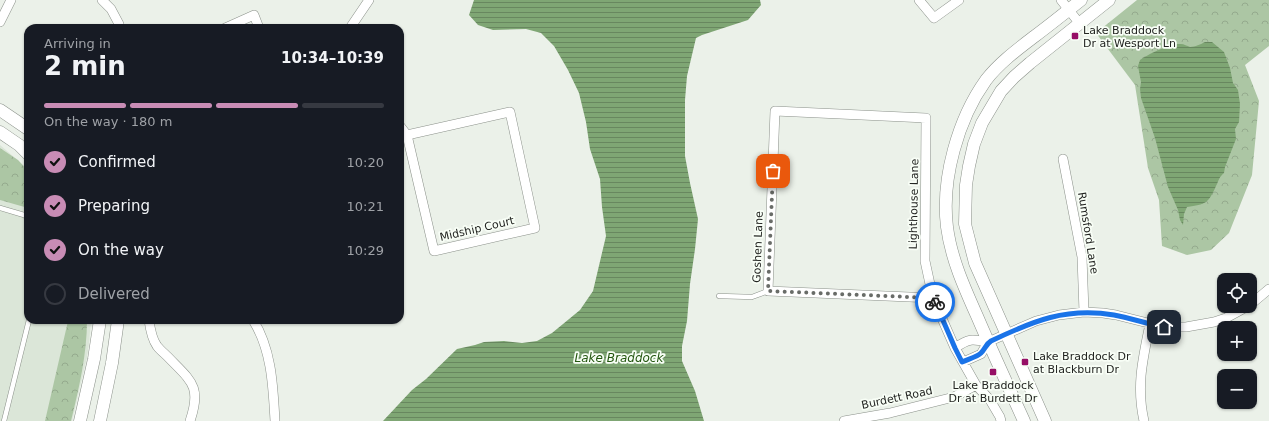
<!DOCTYPE html>
<meta charset="utf-8">
<style>
body{margin:0;font-family:"DejaVu Sans",sans-serif;background:#242831;color:#f1f3f6;height:100vh;display:flex;flex-direction:column;font-size:15px;white-space:nowrap}
*{box-sizing:border-box;margin:0}
p{font-size:13px;color:#9ea1a6}
.icon{flex:none;width:22px;height:22px;fill:none;stroke:currentColor;stroke-width:2;stroke-linecap:round;stroke-linejoin:round}
.map{position:relative;flex:1;overflow:hidden}
.details{position:absolute;left:24px;top:24px;width:380px;height:300px;display:flex;flex-direction:column;background:#171b24;border-radius:12px;box-shadow:0 1px 3px #0004}
.details>*{flex:none}
.buttons{position:absolute;left:1217px;top:273px;display:grid;gap:8px}
.buttons a{display:grid;place-items:center;width:40px;height:40px;border-radius:8px;background:#171b24;box-shadow:0 1px 3px #0004;font-size:20px}
.pin{position:absolute;display:grid;place-items:center;width:34px;height:34px;color:#fff;margin:-17px;border-radius:8px;box-shadow:0 2px 6px #0006}
.courier{position:absolute;display:grid;place-items:center;width:40px;height:40px;margin:-20px;border:3px solid #1a73e8;border-radius:50%;background:#fff;color:#222;box-shadow:0 1px 5px #0007}
.summary em{font-style:normal;font-weight:800}
.summary div{display:flex;flex-direction:column-reverse}
.summary{display:flex;align-items:center;justify-content:space-between;height:68px;padding:0 20px}
h1{font-size:26px;font-weight:800;line-height:30px}
.bar{display:grid;grid-template-columns:repeat(4,1fr);gap:6px 4px;align-content:center;height:48px;padding:0 20px}
.bar i{height:5px;border-radius:3px;background:#363941}
.bar .selected{background:#c88cb5}
.bar p{grid-column:span 4}
ol{padding:0 20px;list-style:none}
li{display:flex;align-items:center;gap:12px;height:44px}
li p{margin-inline-start:auto}
li .icon{padding:4px;border-radius:50%;background:#c88cb5;color:#111;stroke-width:4}
li:last-child{color:#9ea1a6}
li i{width:22px;height:22px;border:2px solid #363941;border-radius:50%}
.map>svg:first-child{display:block}
.built{fill:#dbe6d8}
.forest{fill:url(#forest-crowns)}
.water{fill:url(#water-rules)}
.lines{fill:none;stroke-linecap:round;stroke-linejoin:round}
.service-casing{stroke:#8b918a;stroke-width:5.5}
.minor-casing{stroke:#8b918a;stroke-width:10}
.tertiary-casing{stroke:#8b918a;stroke-width:13}
.service{stroke:#fff;stroke-width:4.5}
.minor{stroke:#fff;stroke-width:9}
.tertiary{stroke:#fff;stroke-width:12}
.done{stroke:#696c68;stroke-width:4;stroke-dasharray:0 7.2}
.route{stroke:#1a73e8;stroke-width:5}
.poi-dot{fill:#960f66;stroke:#f8fef6;stroke-width:1.5}
.labels{text-anchor:middle;dominant-baseline:central;stroke-width:3.5;stroke-linejoin:round;paint-order:stroke}
.poi-label{font-size:11px;fill:#232522;stroke:#f8fef6;text-anchor:start}
.street-label{font-size:11px;fill:#232522;stroke:#f8fef6}
.water-label{font-size:12px;font-style:italic;fill:#23560f;stroke:#f8fef6}
</style>
<div class="map">
<svg width="1269" height="421" viewBox="0 0 1269 421">
<defs>
<pattern id="forest-crowns" width="20" height="18" patternUnits="userSpaceOnUse"><rect width="20" height="18" fill="#acc6a4"/><path d="M2 6a3 3 0 1 1 6 0M12 15a3 3 0 1 1 6 0" fill="none" stroke="#94aa8d"/></pattern>
<pattern id="water-rules" width="6" height="5" patternUnits="userSpaceOnUse"><rect width="6" height="5" fill="#7fa674"/><path d="M0 2.5h6" fill="none" stroke="#68875f"/></pattern>
</defs>
<rect width="100%" height="100%" fill="#ebf1e9"/>
<path class="built" d="M 0,145 L 28,169 L 28,320 L 91,320 L 89,343 L 87,357 L 72,421 L 0,421 Z"/>
<path class="forest" d="M 1137,0 L 1269,0 L 1269,46 L 1245,65 L 1259,101 L 1252,175 L 1229,233 L 1211,250 L 1187,255 L 1162,246 L 1159,200 L 1148,168 L 1135,85 L 1096,33 Z
M 0,148 L 18,160 L 28,171 L 28,208 L 0,200 Z
M 70,320 L 87,320 C 87,354 79,388 71,421 L 45,421 L 68,321 Z"/>
<path class="water" d="M 474,0 L 760,0 L 761,5 L 748,20 L 702,35 L 696,38 L 687,76 L 685,100 L 685,156 L 690,183 L 698,219 L 695,249 L 690,284 L 687,321 L 682,346 L 682,361 L 695,391 L 704,421 L 383,421 L 412,390 L 426,379 L 457,349 L 475,345 L 484,342 L 504,341 L 522,343 L 537,341 L 552,333 L 563,324 L 580,310 L 593,291 L 606,236 L 602,207 L 600,179 L 590,149 L 586,122 L 579,93 L 568,70 L 554,46 L 541,33 L 526,29 L 493,30 L 478,25 L 469,15 Z
M 1205,42 L 1212,42 L 1224,52 L 1230,68 L 1233,83 L 1238,90 L 1240,104 L 1239,122 L 1235,129 L 1236,139 L 1225,167 L 1224,173 C 1219,177 1219,180 1216,186 C 1208,204 1206,204 1187,207 L 1184,214 L 1183,225 L 1180,220 L 1178,210 L 1168,187 L 1155,138 L 1141,98 L 1140,89 L 1141,82 L 1138,66 L 1140,60 C 1148,54 1171,43 1181,44 C 1184,44 1187,46 1190,47 C 1195,47 1201,44 1205,42 Z"/>
<g class="lines">
<g class="service-casing">
<path id="service" d="M 0,208 L 24,215 L 28,218
M 719,296 L 752,297 L 768,291
M 4,421 L 29,320"/>
</g>
<g class="minor-casing">
<path id="minor" d="M 102,0 L 111,9 L 119,24
M 919,0 L 934,18 L 959,0
M 1061,0 L 1080,24
M 0,22 L 11,0
M 225,28 L 254,15 L 259,28
M 350,28 L 369,0
M 510,112 L 535,228 L 434,251 L 407,135 Z
M 400,126 L 407,135
M 1063,159 L 1082,257 L 1084,312
M 933,298 L 768,291 L 775,111 L 926,118 L 925,261 L 933,298 L 955,348 L 976,385 L 990,400 L 1000,417 L 1001,421
M 1250,305 L 1269,289
M 149,320 C 150,328 152,339 157,346 C 160,350 165,354 168,357 C 191,381 202,386 190,421
M 253,320 C 272,350 273,387 275,421
M 955,348 C 969,338 972,339 988,342
M 963,362 L 981,354 L 988,342 L 1036,321 L 1059,315 L 1084,312 L 1103,313 L 1116,315 L 1164,327 L 1186,327 L 1214,322 L 1226,318 L 1248,306
M 844,421 L 890,413 L 954,397 L 976,385
M 1144,421 C 1136,386 1143,358 1150,324"/>
</g>
<g class="tertiary-casing">
<path id="tertiary" d="M 0,110 L 28,129
M 0,132 L 19,145 L 28,154
M 80,421 L 94,359 L 100,320
M 100,421 L 112,363 L 118,320
M 1024,421 C 1008,386 992,351 977,316 C 964,287 951,258 947,227 C 941,179 958,119 986,80 C 999,63 1018,49 1035,36 C 1051,24 1066,12 1081,0
M 1045,421 L 975,263 L 965,224 L 966,185 L 969,166 L 974,144 L 982,123 L 1001,91 L 1014,77 L 1030,63 L 1109,0"/>
</g>
<use href="#service" class="service"/>
<use href="#minor" class="minor"/>
<use href="#tertiary" class="tertiary"/>
</g>
<g class="lines">
<path class="done" d="M 773,171 L 768,291 L 933,298 L 935,302"/>
<path class="route" d="M 935,302 L 955,348 L 962,362 C 968,359 977,357 981,353 C 985,349 986,344 991,341 C 1033,321 1066,307 1114,315 C 1131,318 1147,324 1164,327"/>
</g>
<g class="poi-dot">
<rect x="1071" y="32" width="8" height="8" rx="2"/>
<rect x="1021" y="358" width="8" height="8" rx="2"/>
<rect x="989" y="368" width="8" height="8" rx="2"/>
</g>
<g class="labels">
<g class="poi-label">
<text x="1083" y="30">Lake Braddock<tspan x="1083" dy="13">Dr at Wesport Ln</tspan></text>
<text x="1033" y="356">Lake Braddock Dr<tspan x="1033" dy="13">at Blackburn Dr</tspan></text>
<text x="993" y="385" text-anchor="middle">Lake Braddock<tspan x="993" dy="13">Dr at Burdett Dr</tspan></text>
</g>
<g class="street-label">
<text transform="translate(914 204) rotate(-89)">Lighthouse Lane</text>
<text transform="translate(477 229) rotate(-13)">Midship Court</text>
<text transform="translate(1088 233) rotate(81)">Rumsford Lane</text>
<text transform="translate(758 247) rotate(-88)">Goshen Lane</text>
<text transform="translate(897 398) rotate(-12)">Burdett Road</text>
</g>
<g class="water-label">
<text x="619" y="358">Lake Braddock</text>
</g>
</g>
</svg>
<div class="buttons">
<a><svg class="icon" aria-label="locate" viewBox="0 0 24 24"><circle cx="12" cy="12" r="6"/><path d="M12 2v4M12 18v4M2 12h4M18 12h4"/></svg></a>
<a>+</a>
<a>−</a>
</div>
<div class="pin" style="left:773px;top:171px;background:#ea580c"><svg class="icon" aria-label="bag" viewBox="0 0 24 24"><path d="M5 8h14l-1 12H6zM9 8a3 3 0 0 1 6 0"/></svg></div>
<div class="pin" style="left:1164px;top:327px;background:#1f2937"><svg class="icon" aria-label="home" viewBox="0 0 24 24"><path d="M3 11l9-7 9 7M6 9v11h12V9"/></svg></div>
<div class="courier" style="left:935px;top:302px"><svg class="icon" aria-label="bike" viewBox="0 0 24 24"><circle cx="6" cy="16" r="4"/><circle cx="18" cy="16" r="4"/><path d="M6 16l4-8h5l3 8M10 8l3 8H6M13 5h3"/></svg></div>
<section class="details">
<div class="summary"><div><h1>2 min</h1><p>Arriving in</p></div><em>10:34–10:39</em></div>
<div class="bar"><i class="selected"></i><i class="selected"></i><i class="selected"></i><i></i><p>On the way · 180 m</p></div>
<ol>
<li><svg class="icon" aria-label="check" viewBox="0 0 24 24"><path d="M5 12l5 5 9-10"/></svg>Confirmed<p>10:20</p></li>
<li><svg class="icon" aria-label="check" viewBox="0 0 24 24"><path d="M5 12l5 5 9-10"/></svg>Preparing<p>10:21</p></li>
<li><svg class="icon" aria-label="check" viewBox="0 0 24 24"><path d="M5 12l5 5 9-10"/></svg>On the way<p>10:29</p></li>
<li><i></i>Delivered</li>
</ol>
</section>
</div>
